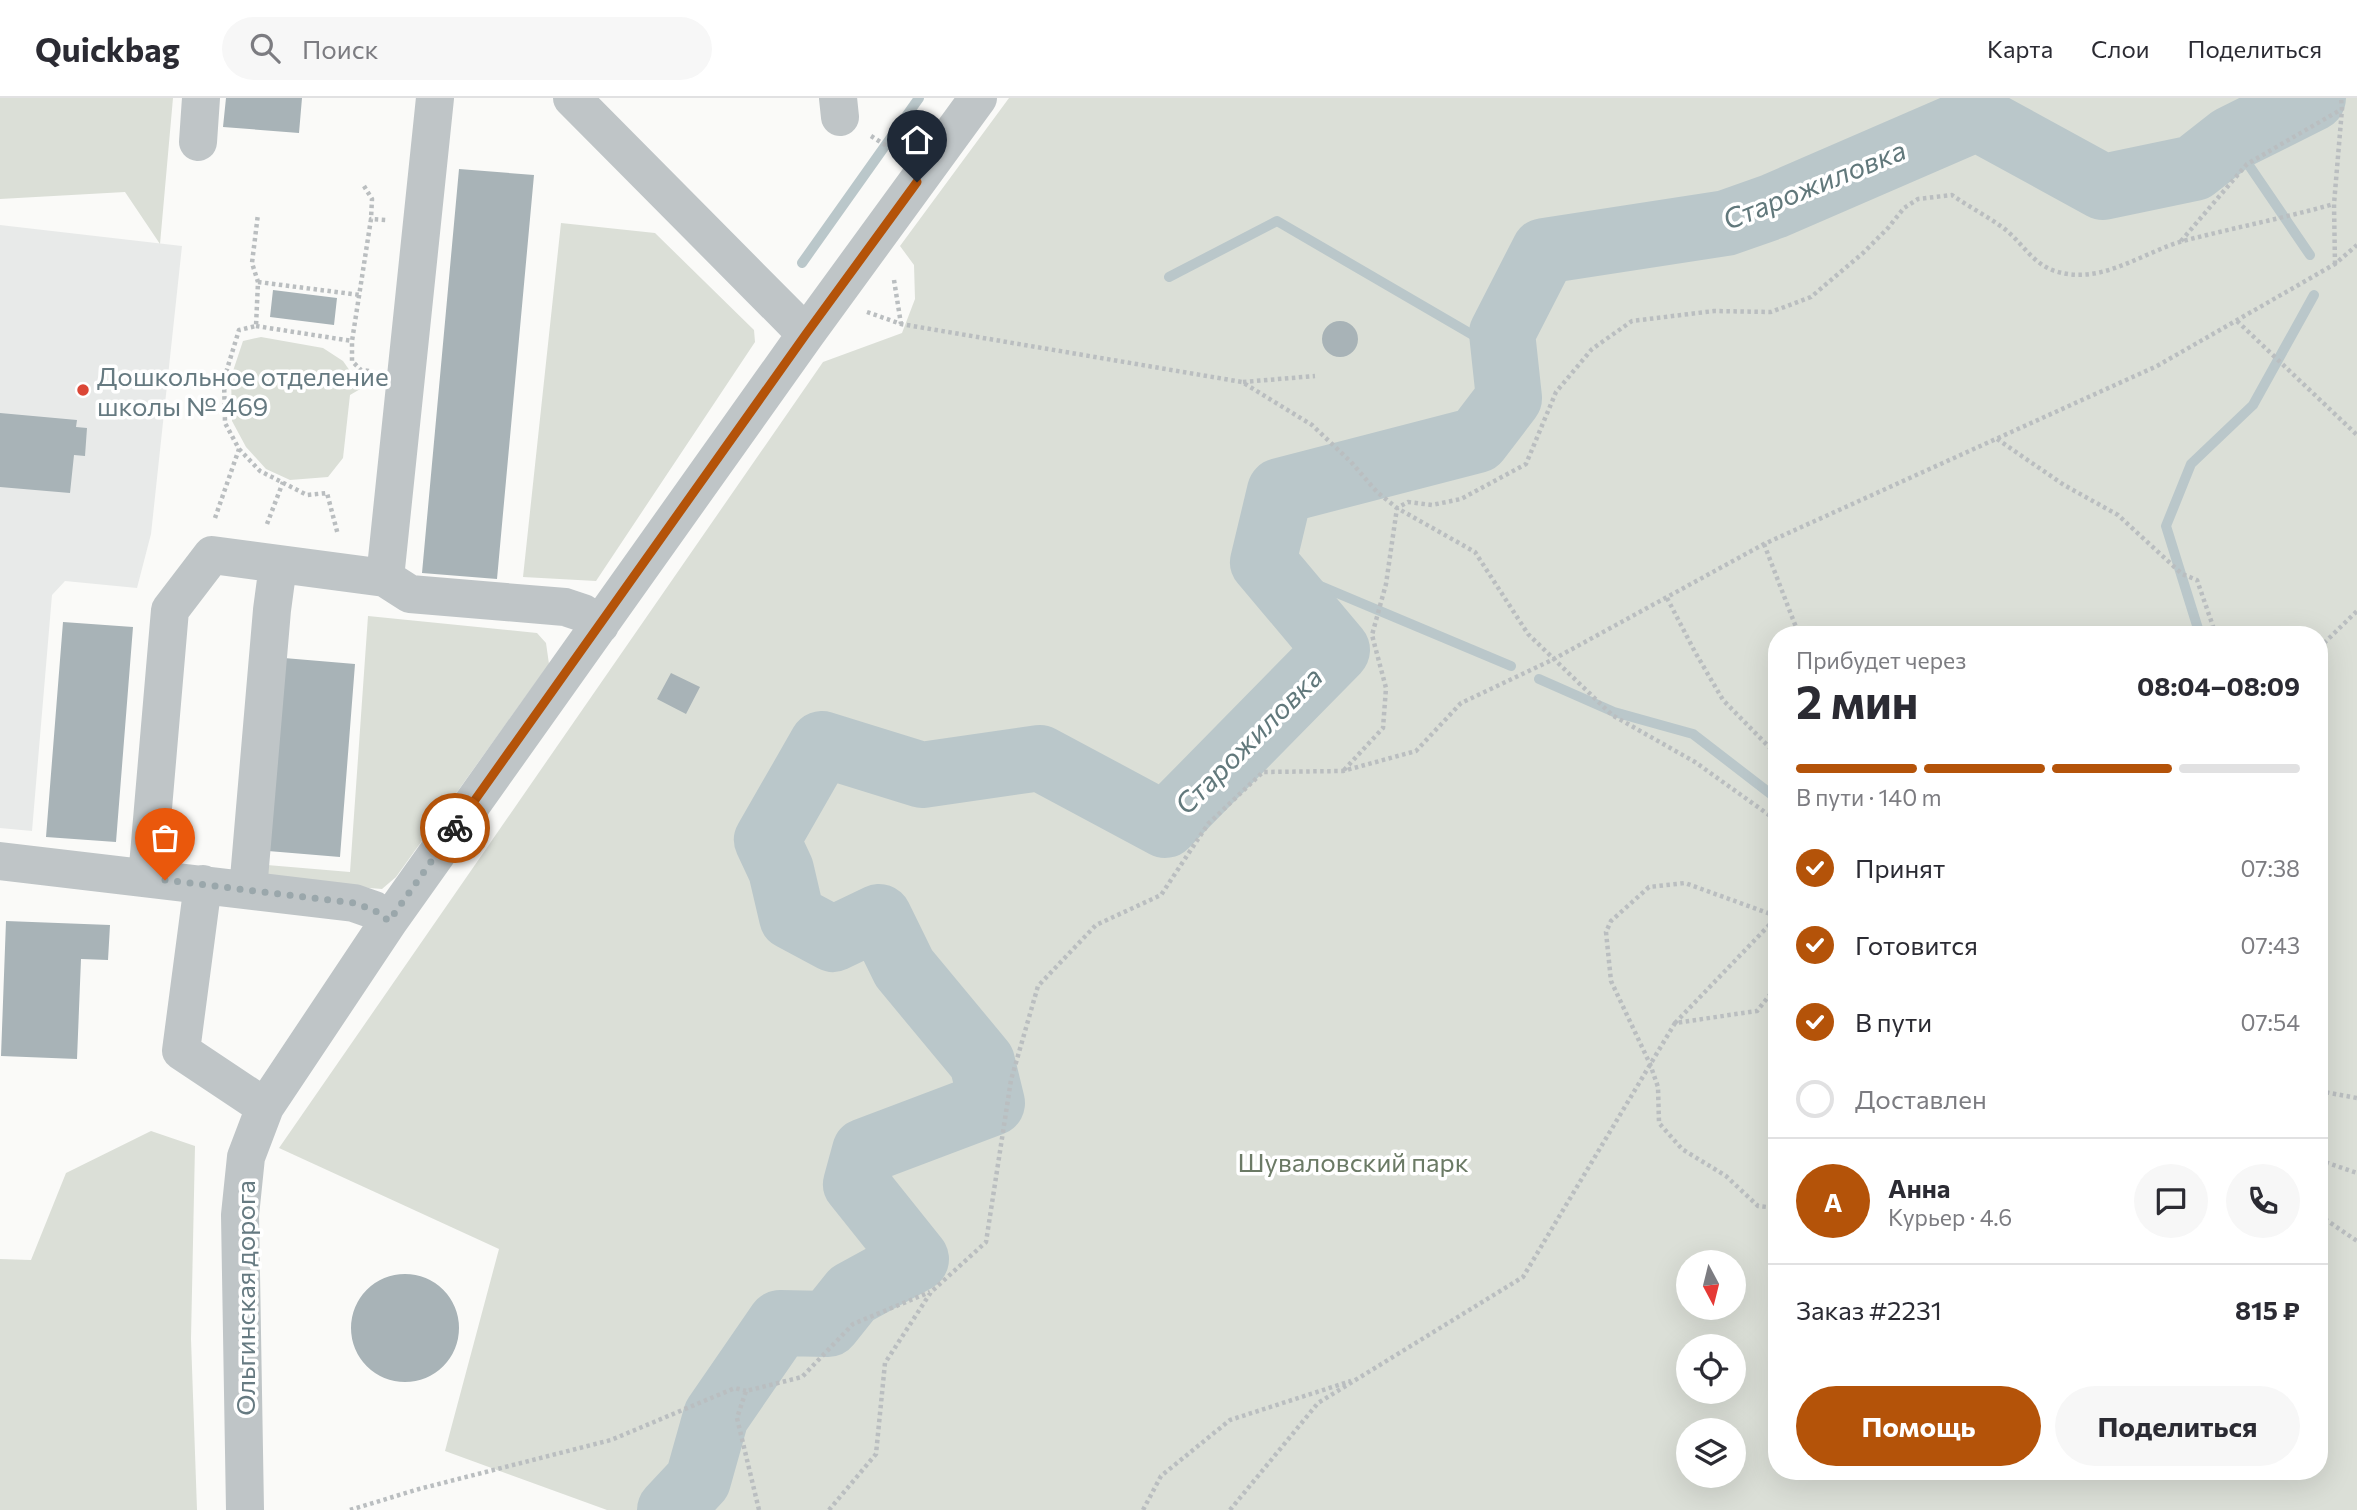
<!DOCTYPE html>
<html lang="ru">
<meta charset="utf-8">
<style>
body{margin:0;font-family:Commissioner,sans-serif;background:#f7f7f7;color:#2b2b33;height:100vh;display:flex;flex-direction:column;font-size:26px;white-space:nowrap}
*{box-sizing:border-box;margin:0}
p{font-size:23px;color:#7c7c81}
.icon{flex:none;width:38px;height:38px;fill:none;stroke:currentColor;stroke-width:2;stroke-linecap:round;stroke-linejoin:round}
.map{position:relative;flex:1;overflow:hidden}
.side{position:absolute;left:1768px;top:528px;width:560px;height:854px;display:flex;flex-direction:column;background:#fff;border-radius:28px;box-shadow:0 7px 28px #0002}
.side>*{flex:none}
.needle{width:46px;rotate:173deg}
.controls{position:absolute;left:1676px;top:1152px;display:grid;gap:14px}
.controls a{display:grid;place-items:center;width:70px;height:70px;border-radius:50%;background:#fff;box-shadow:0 7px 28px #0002;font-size:35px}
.pin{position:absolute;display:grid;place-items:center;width:60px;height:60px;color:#fff;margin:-72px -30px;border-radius:50% 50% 50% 0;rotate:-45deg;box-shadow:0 0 7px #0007}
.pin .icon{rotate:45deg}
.courier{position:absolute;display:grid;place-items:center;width:70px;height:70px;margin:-35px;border:5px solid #b45309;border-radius:50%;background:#fff;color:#222;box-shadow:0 2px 9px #0007}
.headline em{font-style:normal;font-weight:700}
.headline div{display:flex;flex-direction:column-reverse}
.headline{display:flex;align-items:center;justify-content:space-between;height:119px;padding:0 28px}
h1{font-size:46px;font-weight:700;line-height:52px}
.bar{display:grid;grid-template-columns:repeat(4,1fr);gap:10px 7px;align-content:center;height:84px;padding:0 28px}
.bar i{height:9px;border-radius:5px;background:#e1e1e2}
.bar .on{background:#b45309}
.bar p{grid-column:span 4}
.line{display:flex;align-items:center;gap:18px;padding:0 28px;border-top:2px solid #e1e1e2}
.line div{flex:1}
.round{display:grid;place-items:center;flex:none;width:74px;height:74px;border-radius:37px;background:#f7f7f7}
ol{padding:0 28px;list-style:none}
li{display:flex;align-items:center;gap:21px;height:77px}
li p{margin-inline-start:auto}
li .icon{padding:7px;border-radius:50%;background:#b45309;color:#fff;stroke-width:4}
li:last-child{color:#7c7c81}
li i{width:38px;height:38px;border:4px solid #e1e1e2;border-radius:50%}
.primary-button{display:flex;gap:14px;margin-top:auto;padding:14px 28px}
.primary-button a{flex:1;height:80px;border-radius:42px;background:#b45309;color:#fff;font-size:28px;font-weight:700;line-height:80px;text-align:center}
.primary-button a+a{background:#f7f7f7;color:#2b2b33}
header{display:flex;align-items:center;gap:42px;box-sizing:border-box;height:98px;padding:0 35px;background:#fff;border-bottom:2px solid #e1e1e2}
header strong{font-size:33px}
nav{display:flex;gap:38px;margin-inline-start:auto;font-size:24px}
.search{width:490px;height:63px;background:#f7f7f7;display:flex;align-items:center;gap:18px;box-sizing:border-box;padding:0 24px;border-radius:38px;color:#7c7c81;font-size:26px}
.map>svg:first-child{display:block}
.built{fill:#e8eae9}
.green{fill:#dbdfd7;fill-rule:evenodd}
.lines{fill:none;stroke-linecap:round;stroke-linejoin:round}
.stream{stroke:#bac7ca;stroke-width:10}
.river{stroke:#bac7ca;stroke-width:66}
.building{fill:#a8b3b7}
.path{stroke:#babec0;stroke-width:4.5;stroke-dasharray:3.5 3.5;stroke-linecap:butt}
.minor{stroke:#bfc5c7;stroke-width:38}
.done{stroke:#9aa7ab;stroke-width:7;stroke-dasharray:0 12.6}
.route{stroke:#b45309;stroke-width:9}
.poi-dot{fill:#db4636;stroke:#fff;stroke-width:2.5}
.labels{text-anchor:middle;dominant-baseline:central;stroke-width:7;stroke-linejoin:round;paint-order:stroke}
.poi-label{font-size:26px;fill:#667a81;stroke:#fff;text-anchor:start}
.park-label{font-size:26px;fill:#6b7a65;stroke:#fff}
.street-label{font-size:26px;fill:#667a81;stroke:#fff}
.water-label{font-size:28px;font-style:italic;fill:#61787b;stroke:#fff}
</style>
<header>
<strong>Quickbag</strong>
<div class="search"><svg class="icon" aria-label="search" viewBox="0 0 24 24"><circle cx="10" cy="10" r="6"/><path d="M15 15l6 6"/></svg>Поиск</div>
<nav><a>Карта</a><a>Слои</a><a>Поделиться</a></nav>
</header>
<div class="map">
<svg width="2357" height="1412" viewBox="0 0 2357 1412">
<rect width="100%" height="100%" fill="#fafaf8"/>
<path class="built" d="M 0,127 L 182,148 L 151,436 L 137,490 L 65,483 L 52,497 L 32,733 L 0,730 Z"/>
<path class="green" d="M 0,0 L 173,0 L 160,146 L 125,94 L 0,101 Z
M 1009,0 L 2357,0 L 2357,1412 L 607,1412 L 445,1353 L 499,1151 L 279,1050 L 823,264 L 902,235 L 915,201 L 914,167 L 900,148 ZM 1776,537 L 2319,537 L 2319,1374 L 1776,1374 ZM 1689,1164 L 1734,1164 L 1734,1209 L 1689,1209 ZM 1689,1248 L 1734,1248 L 1734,1293 L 1689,1293 ZM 1689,1332 L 1734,1332 L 1734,1377 L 1689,1377 Z
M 561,125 L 655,135 L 754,232 L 755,244 L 596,483 L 523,479 Z
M 261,239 L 323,250 L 343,263 L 362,290 L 350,297 L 343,360 L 328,379 L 290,382 L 266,371 L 246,349 L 232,323 L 231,279 L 243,243 Z
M 368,518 L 537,535 L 546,545 L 549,566 L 396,779 L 382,791 L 267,782 L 267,767 L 350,774 Z
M 151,1033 L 195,1048 L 191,1241 L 197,1412 L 0,1412 L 0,1161 L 31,1162 L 66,1075 Z"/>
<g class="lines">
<path class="stream" d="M 2231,41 L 2310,157
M 802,165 L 919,0
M 1169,179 L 1277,123 L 1478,240 L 1502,235
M 1263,464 L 1511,568
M 2200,537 L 2166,428 L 2191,366 L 2253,307 L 2314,197
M 1539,581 L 1614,614 L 1693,636 L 1776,700"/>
<path class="river" d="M 670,1412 L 698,1382 L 716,1318 L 780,1225 L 828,1226 L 852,1196 L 916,1161 L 856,1086 L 865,1053 L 992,1005 L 982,964 L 904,870 L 879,819 L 833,841 L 792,819 L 781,772 L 767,742 L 822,646 L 922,677 L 1040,660 L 1165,727 L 1337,552 L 1263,464 L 1280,393 L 1477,342 L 1509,300 L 1502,235 L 1544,153 L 1726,125 L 1774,108 L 1977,20 L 2103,89 L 2194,70 L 2231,41 L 2313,0"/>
</g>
<path class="building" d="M 226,0 L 302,0 L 299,35 L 223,29 Z
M 459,71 L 534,77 L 497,481 L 422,475 Z
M 273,192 L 337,200 L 334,227 L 270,219 Z
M1322 241a18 18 0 1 1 36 0a18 18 0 1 1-36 0Z
M 0,315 L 77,322 L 76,329 L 87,330 L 85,358 L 74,357 L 70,395 L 0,389 Z
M 63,524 L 133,529 L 116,744 L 46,739 Z
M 284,560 L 355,566 L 340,759 L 268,753 Z
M 671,575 L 700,589 L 686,616 L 657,601 Z
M 6,823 L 110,827 L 108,862 L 81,861 L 77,961 L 1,958 Z
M351 1230a54 54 0 1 1 108 0a54 54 0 1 1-108 0Z"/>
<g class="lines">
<path class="path" d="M 871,38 L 893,52
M 364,88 L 372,101 L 371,121
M 2181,143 L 2247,66 L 2342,11
M 2335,166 L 2334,106 L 2342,11 L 2341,0
M 894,182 L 901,226
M 258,184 L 360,197
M 867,214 L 901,226 L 1242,284 L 1312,327 L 1351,364 L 1377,394 L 1397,410 L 1475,454 L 1528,536 L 1612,617 L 1695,664 L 1776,722
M 2237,223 L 2357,337
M 256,228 L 352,243
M 369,273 L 361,272 L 352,263 L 352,243 L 371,121 L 386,122
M 1243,284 L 1315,278
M 1997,341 L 2064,387 L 2118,417 L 2182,476 L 2197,482 L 2216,537
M 239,351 L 260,373 L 307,397 L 327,395 L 338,437
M 215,420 L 239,351 L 225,325 L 224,281 L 239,232 L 256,228 L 258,184 L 252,165 L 258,116
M 267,426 L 283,384
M 1764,446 L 1799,537
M 1667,500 L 1695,554 L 1723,602 L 1776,656
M 2319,550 L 2357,513
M 1344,672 L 1383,630 L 1386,590 L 1372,537 L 1386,486 L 1397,410 L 1408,404 L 1432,407 L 1461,401 L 1526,366 L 1556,294 L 1592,251 L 1632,223 L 1714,213 L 1771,214 L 1811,199 L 1863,155 L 1888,130 L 1904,110 L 1918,101 L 1952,97 C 1969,109 1989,119 2006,132 C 2023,146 2033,166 2055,173 C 2100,188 2141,155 2183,143 C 2233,130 2284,120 2334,106
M 1776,818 L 1685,785 L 1649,789 L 1611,823 L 1606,834 L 1611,883 L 1650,966 L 1658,989 L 1659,1025 L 1682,1051 L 1726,1078 L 1758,1108 L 1776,1110
M 1675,925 L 1776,820
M 2319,993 L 2357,1000
M 2319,1062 L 2357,1075
M 2319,1117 L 2357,1143
M 350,1412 L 419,1391 L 611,1342 L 735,1290 L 746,1293
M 759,1412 L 737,1320 L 746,1293 L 802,1279 L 853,1226 L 930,1194
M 829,1412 L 876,1356 L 885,1265 L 931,1194 L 986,1144 L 1011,982 L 1038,888 L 1096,827 L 1161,797 L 1208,726 L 1263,674 L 1343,673 L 1416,653 L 1461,605 L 1552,562 L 1764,446 L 2157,268 L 2335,166 L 2357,147
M 1143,1412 L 1161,1378 L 1230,1322 L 1351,1283
M 1230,1412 L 1318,1305 L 1523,1179 L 1675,925 L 1757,913 L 1776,889"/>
<path class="minor" d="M 572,0 L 806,236
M 838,0 L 840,19
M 198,44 L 201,0
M 385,480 L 435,0
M 0,763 L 354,805 L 374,812 L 389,823
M 147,780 L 170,512 L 212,457 L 385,480 L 410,496 L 565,509 L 583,515 L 600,527
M 203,786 L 181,953 L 265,1009
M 248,792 L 272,512 L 278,467
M 245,1412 L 240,1117 L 246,1059 L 265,1009 L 389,823 L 806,236 L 978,0"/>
</g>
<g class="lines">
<path class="done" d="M 165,782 L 354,805 L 374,812 L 389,823 L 455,730"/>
<path class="route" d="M 455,730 L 806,236 L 917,84"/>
</g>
<circle class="poi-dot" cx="83" cy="292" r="7"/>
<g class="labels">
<g class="poi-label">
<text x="97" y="277">Дошкольное отделение<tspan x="97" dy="30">школы № 469</tspan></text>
</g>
<g class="park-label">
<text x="1353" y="1063">Шуваловский парк</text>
</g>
<g class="street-label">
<text transform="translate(244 1200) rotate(-90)">Ольгинская дорога</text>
</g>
<g class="water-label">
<text transform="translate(1814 86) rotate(-22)">Старожиловка</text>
<text transform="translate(1248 642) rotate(-45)">Старожиловка</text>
</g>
</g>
</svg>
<div class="controls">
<a><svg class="needle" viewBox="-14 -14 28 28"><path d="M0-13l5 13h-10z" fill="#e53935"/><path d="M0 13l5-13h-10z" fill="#7c7c81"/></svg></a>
<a><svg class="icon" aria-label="locate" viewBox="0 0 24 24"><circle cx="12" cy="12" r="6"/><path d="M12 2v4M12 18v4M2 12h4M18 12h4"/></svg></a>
<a><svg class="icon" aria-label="layers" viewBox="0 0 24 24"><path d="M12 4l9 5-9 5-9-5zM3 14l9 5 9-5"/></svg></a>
</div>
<div class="pin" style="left:165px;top:782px;background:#ea580c"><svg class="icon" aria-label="bag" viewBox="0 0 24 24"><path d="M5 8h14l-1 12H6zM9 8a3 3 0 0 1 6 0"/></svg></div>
<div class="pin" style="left:917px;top:84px;background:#1f2937"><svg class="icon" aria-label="home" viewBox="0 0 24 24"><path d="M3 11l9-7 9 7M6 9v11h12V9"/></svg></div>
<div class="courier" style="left:455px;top:730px"><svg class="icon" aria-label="bike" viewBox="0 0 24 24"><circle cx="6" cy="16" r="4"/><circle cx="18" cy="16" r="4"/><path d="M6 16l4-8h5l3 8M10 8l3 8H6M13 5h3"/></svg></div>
<section class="side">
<div class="headline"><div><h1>2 мин</h1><p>Прибудет через</p></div><em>08:04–08:09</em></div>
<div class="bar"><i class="on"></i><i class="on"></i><i class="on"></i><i></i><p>В пути · 140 m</p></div>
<ol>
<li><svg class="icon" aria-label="check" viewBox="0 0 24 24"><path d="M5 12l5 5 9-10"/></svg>Принят<p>07:38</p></li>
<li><svg class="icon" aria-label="check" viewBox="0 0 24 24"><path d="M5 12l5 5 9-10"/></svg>Готовится<p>07:43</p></li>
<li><svg class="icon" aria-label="check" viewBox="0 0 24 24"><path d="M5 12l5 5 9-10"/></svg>В пути<p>07:54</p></li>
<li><i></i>Доставлен</li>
</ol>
<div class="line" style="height:126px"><b class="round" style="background:#b45309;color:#fff">А</b><div><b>Анна</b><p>Курьер · 4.6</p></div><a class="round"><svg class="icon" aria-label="chat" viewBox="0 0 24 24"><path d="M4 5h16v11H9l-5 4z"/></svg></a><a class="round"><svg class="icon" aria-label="phone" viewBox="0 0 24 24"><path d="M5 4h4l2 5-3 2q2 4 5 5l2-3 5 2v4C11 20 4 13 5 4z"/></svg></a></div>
<div class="line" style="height:91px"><div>Заказ #2231</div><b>815 ₽</b></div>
<div class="primary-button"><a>Помощь</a><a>Поделиться</a></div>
</section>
</div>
